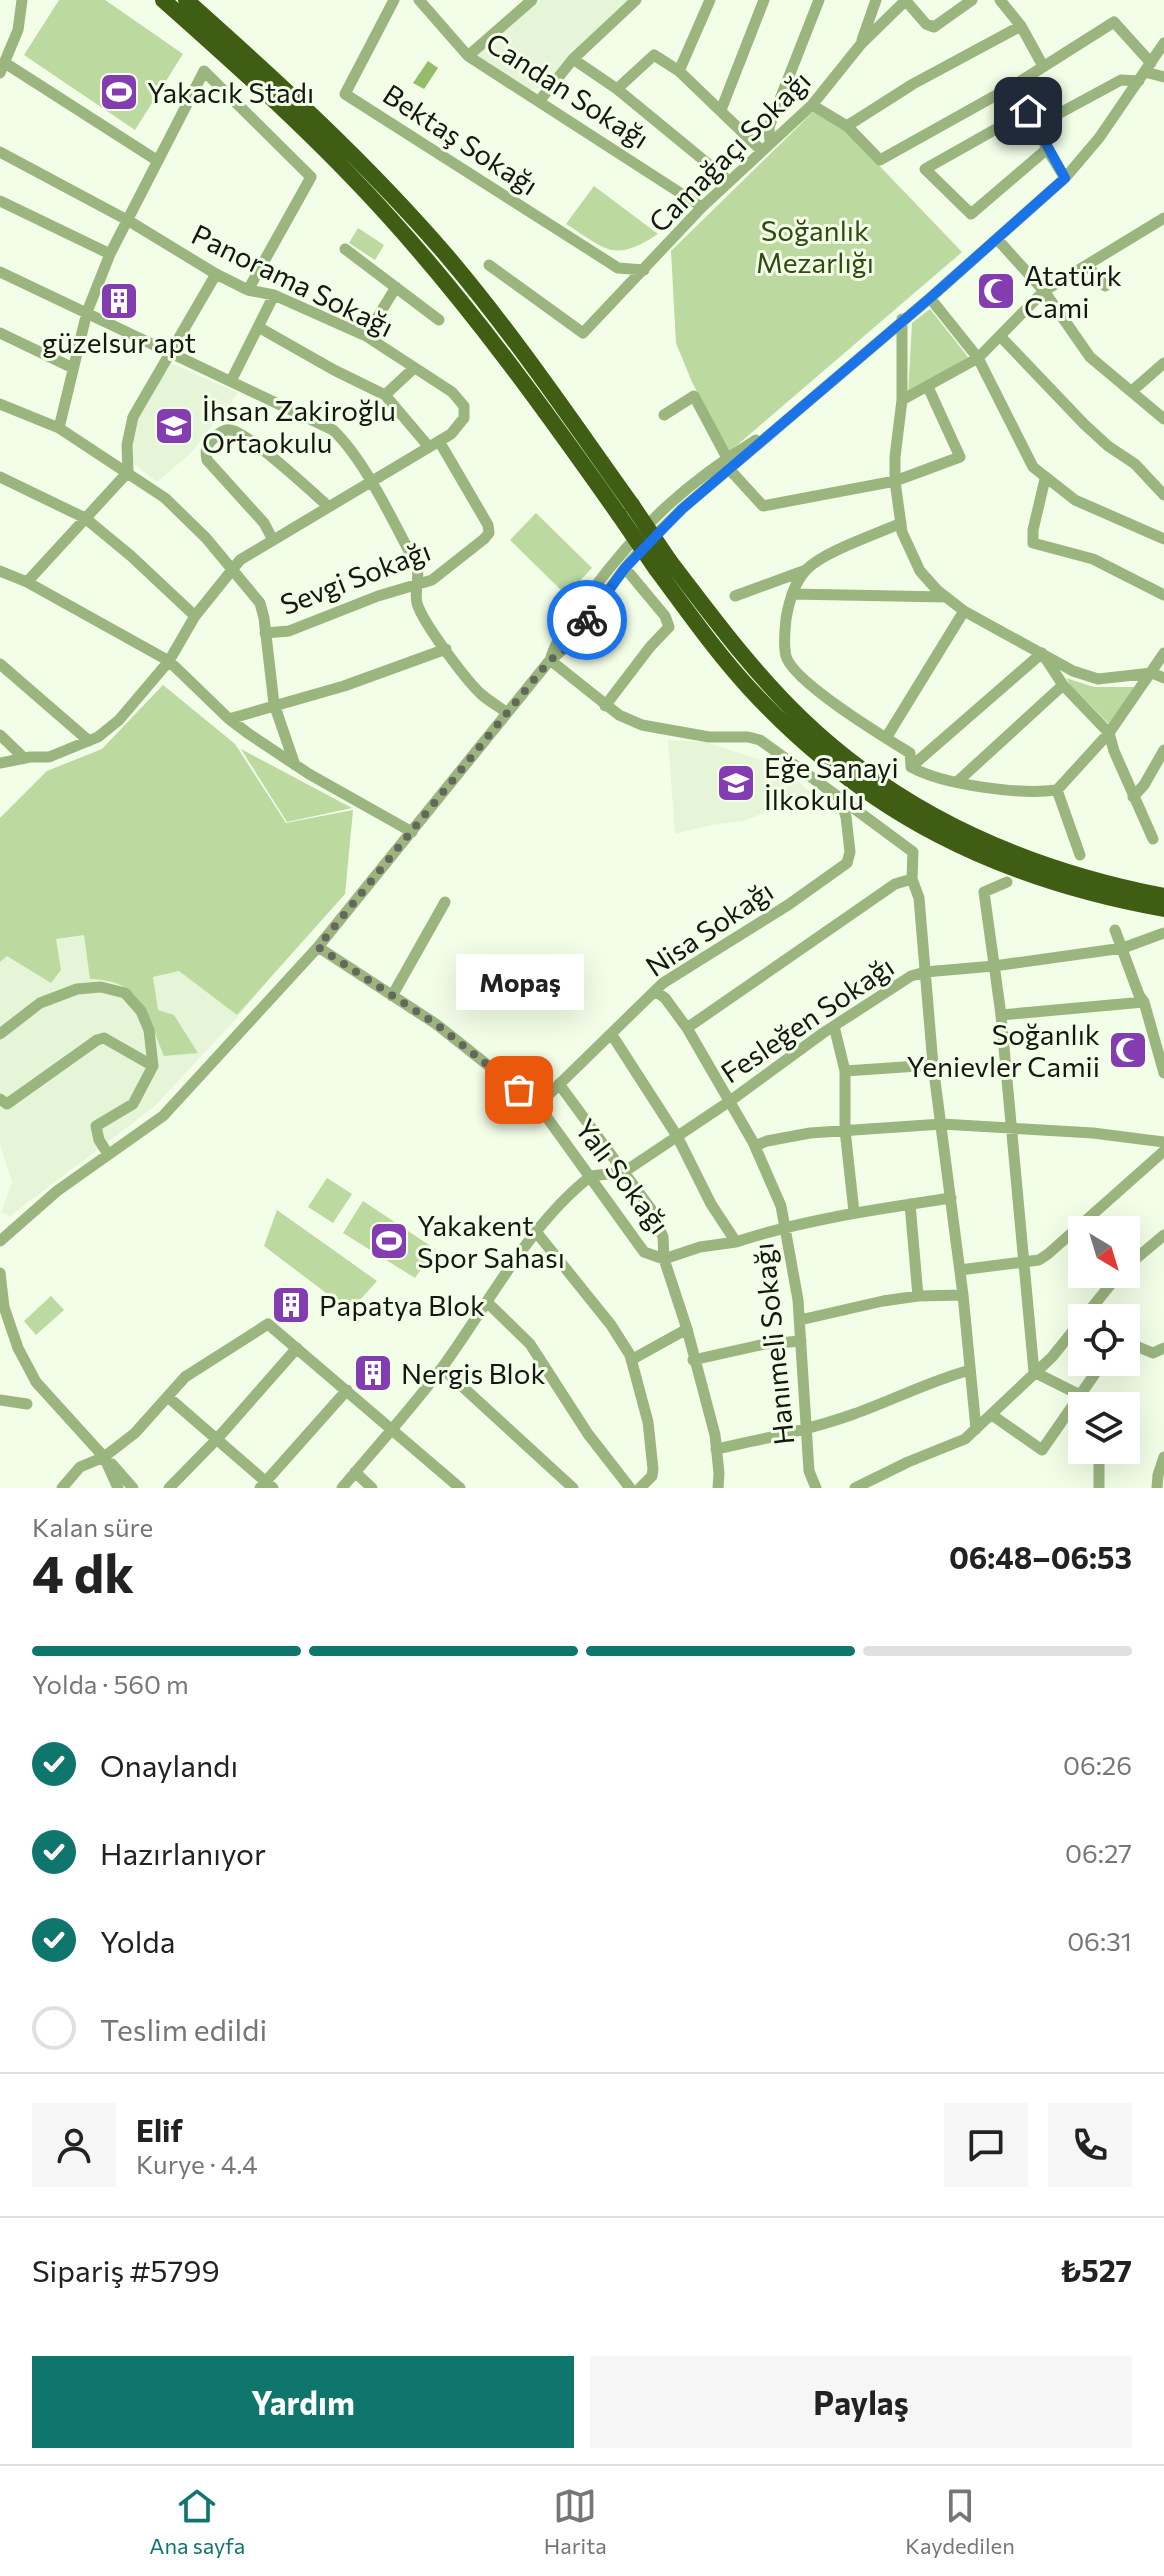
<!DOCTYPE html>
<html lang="tr">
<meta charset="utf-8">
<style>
body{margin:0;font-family:Commissioner,sans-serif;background:#f6f6f6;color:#222;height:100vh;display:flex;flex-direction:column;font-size:30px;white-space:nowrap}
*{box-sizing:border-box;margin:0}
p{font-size:26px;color:#767676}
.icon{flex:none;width:44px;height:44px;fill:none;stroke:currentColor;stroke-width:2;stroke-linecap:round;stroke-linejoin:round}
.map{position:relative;height:1488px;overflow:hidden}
.panel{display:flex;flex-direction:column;background:#fff;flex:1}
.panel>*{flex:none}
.needle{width:52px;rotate:142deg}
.buttons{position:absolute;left:1068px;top:1216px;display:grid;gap:16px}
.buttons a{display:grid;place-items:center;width:72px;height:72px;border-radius:0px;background:#fff;box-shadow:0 8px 32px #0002;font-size:40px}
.pin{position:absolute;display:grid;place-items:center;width:68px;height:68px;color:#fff;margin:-34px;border-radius:16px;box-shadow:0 4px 12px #0006}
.courier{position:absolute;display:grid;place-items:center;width:80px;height:80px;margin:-40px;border:6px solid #1a73e8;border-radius:50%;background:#fff;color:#222;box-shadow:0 2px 10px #0007}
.bubble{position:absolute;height:56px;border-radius:0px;background:#fff;box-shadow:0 8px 32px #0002;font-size:26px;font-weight:700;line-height:56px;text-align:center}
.headline em{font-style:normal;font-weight:700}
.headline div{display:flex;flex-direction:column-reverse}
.headline{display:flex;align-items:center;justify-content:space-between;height:136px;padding:0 32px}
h1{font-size:52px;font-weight:700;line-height:60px}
.bar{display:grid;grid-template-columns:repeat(4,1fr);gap:12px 8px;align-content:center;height:96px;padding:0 32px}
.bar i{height:10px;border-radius:6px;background:#e0e0e0}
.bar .on{background:#0f766e}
.bar p{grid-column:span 4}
.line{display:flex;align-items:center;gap:20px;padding:0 32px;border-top:2px solid #e0e0e0}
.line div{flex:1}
.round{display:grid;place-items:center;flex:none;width:84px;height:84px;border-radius:0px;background:#f6f6f6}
ol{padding:0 32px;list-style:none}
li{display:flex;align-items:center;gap:24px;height:88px}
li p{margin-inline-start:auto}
li .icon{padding:8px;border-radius:50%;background:#0f766e;color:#fff;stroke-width:4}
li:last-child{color:#767676}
li i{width:44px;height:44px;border:4px solid #e0e0e0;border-radius:50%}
.action{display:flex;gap:16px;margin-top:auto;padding:16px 32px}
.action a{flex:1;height:92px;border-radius:0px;background:#0f766e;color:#fff;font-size:32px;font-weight:700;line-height:92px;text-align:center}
.action a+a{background:#f6f6f6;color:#222}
.tab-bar{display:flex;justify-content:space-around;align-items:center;height:112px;border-top:2px solid #e0e0e0;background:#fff;font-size:22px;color:#767676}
.tab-bar a{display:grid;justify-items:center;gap:4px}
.tab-bar .on{color:#0f766e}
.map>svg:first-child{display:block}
.built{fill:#e6f5d8}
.green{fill:#bcd9a0}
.water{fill:#95bc69}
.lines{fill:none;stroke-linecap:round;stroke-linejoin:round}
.minor{stroke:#9bb57f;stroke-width:11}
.highway{stroke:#405e13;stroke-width:16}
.highway-bridge{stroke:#405e13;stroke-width:16}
.done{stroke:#63685c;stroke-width:8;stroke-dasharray:0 14.4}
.route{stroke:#1a73e8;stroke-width:10}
.labels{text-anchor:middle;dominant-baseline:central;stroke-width:6;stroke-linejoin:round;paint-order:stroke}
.street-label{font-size:28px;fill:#151811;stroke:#f3fee8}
.poi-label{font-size:28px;fill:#151811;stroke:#f3fee8;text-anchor:start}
.park-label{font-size:28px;fill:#324a0f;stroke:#f3fee8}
</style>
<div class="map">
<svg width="1164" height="1488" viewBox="0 0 1164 1488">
<rect width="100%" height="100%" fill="#f3fee8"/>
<path class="built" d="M 540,0 L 628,0 L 560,65 L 544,87 L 529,90 L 474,55 Z
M 169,362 L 238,393 L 190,454 L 157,482 L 129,460 L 139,413 Z
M 163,685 L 235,744 L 286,823 L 353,810 L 345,894 L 292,951 L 237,1018 L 154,1107 L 10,1216 L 1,1213 L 12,1182 L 0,1145 L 0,818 L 47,771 L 102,749 Z
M 668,740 L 705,742 L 783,767 L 820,801 L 801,798 L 744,821 L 711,825 L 675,834 Z"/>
<path class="green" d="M 59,0 L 105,0 L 183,54 L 135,130 L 24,55 Z
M 813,112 L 846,131 L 962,252 L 729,452 L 692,382 L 676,343 L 671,251 Z
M 594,186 L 658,234 C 614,263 607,250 566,224 Z
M 358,228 L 384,245 L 375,260 L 349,243 Z
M 930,309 L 968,357 L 908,394 L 912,323 Z
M 536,513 L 592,568 L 566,595 L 510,540 Z
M 1066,678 L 1094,687 L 1136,687 L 1110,725 L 1071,686 Z
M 163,685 L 235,744 L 286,823 L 353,810 L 345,894 L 237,1015 L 179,971 L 153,977 L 158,1010 L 174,1015 L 198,1053 L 164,1056 C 146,1014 143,980 90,979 L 84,935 L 56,939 L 61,970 L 51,983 L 7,956 L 0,962 L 0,818 L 47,771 L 102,749 Z
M 241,749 L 352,808 L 287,822 Z
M 327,1178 L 352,1194 L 333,1223 L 308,1207 Z
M 363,1201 L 435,1249 L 415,1278 L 343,1233 Z
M 277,1210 L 377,1281 L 350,1311 L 264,1246 Z
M 51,1296 L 64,1310 L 36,1335 L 24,1321 Z"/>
<path class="water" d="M 428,61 L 438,68 L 424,89 L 413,83 Z"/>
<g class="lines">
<path class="minor" d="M 394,0 L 345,94 L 618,268 L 644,270
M 419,0 L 468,56 L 702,207
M 1000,0 L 1021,26 L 1043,66
M 906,1 L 926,24 L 934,27 L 972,0
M 862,40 L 876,0
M 468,56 L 532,0
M 573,59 L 617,89 L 729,181
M 5,63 L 158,161
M 679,71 L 710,0
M 1145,72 L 1164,77
M 0,73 L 18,30 L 22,0
M 1016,84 L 1047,149 L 1065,178
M 617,89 L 654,55 L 679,71 L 762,151
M 540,100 L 573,59 L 636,0
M 812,105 L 847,126 L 880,160 L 1016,84 L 1114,22 L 1151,63
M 721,110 L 764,0
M 1028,111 L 925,169 L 971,214 L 1047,149
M 847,126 L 913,84 L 1021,26
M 1036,126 L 1121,80 L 1139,81
M 770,143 L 769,127 L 819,0
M 0,152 L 129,221 L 216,274 L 248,290 L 274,295 L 366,336 L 452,392 L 464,406 L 464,418 L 451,434 L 240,560 L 195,616
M 0,201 L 110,254
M 997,239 L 1044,291 L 1090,357 L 1164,419
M 345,249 L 439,320
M 489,265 L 583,333 L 702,207 L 812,105 L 861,44 L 906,0
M 1088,266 L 1105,286
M 0,272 L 333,430 C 366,461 395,526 417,566 C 420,580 414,592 417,603 C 422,622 466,680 481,694 C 489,701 498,706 507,713
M 930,298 L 978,358 L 1033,467 L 1075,500 L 1164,539
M 902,319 L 902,400 L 895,457 L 895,481 L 902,532 L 920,571 L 937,590 L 964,611 L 1073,671 L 1098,679 L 1152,673 L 1164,678
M 260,328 L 334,370 L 385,395 L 429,447
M 0,333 L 73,368
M 366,336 L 396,287
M 1000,336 L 1084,424 L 1108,446 L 1135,464 L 1164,495
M 231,381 L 274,295
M 1132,391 L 1164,363
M 385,395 L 413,369
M 902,400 L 978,358 L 1044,291 L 1164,218
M 0,404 L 59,428 L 165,498 L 206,538 L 260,603 L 264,618 L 274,704 L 295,765
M 664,415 L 694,396 L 727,458
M 59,428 L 87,312 L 110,254 L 204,71 L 311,177 L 248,290
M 730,470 L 763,506 L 895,481 L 960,457 L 928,387
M 0,477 L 85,518 L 131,556 L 195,616 L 169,661 L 119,720 L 98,737 L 49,757 L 30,757 L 0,763
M 1045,479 L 1033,530 L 1033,543 L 1093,559 L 1164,595
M 901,523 C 877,534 825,551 807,569 C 794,582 789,601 786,619 C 785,631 783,644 786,656 C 793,682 884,737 910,753 L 911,767
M 273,540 L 264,523 L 207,460 C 205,450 206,445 214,438 C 218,434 224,429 230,430 C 246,430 313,493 329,507
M 0,571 L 27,582 L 169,661 L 229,719 L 249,734 L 309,774 L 412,832
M 27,582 L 128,472 L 127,445 L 133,417 L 216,274
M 792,594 L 945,597
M 735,596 L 806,570
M 265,633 L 289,631 L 378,596 L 432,580 L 484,539 L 489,533 L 488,525 L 439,441
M 550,660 C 558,634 575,614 591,592 C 640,526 686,483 756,440
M 0,664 L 89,741
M 605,706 L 650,647 L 669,627 L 665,616 L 625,568
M 229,719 L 344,686 L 446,649
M 0,735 L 24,758
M 886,738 L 964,611
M 911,767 L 1042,653 L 1063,685 L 1109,733 L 1114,751 L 1153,839
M 911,767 C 943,785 1021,795 1057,790 L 1109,733 L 1164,653
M 957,782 L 1063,685
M 1057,790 L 1080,855
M 1133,797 L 1144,785 L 1164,750
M 840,798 L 913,852 L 912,879 L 919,898 L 933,1065 L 963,1295
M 1115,930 L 1139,995 L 1144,1002 L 1164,1073
M 318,947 L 436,1024 L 538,1105 L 644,1252 L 664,1259 L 687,1329 L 715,1435 L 719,1473 L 718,1488
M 655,991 L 665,998 L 687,1028 L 753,1142 L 781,1206 L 798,1300 L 809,1471 L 816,1488
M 392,996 L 445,902
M 1001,1015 L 984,892 L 1007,882
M 834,1026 L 845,1071
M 687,1028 L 895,884 L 912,879
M 0,1034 L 40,1003 L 77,989 L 101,987 L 125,993 L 141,1011 L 149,1030 L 153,1066 L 133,1104 L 96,1126 L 99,1140 L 108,1154
M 612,1035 L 677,1136 L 711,1204 L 736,1242 C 806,1219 878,1209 951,1198
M 559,1084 L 651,1209 L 663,1237 L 664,1259 L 700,1247 L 736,1242
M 0,1099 L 7,1104 L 97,1040 L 104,1038 L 153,1066
M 538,1105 L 663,983 L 788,905 L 847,863 L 850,852 L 846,817 L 840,798 L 760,740 L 748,737 L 709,737 L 642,725 L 619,715 L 550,660
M 755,1146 L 767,1141 L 810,1133 L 942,1124 L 1093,1133 L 1164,1142
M 591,1176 L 624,1172 L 730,1101 L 823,1033 L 911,976 L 925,972 L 994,966 L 1123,948 L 1164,933
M 910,1204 L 918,1296
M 854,1212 L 845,1130 L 845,1071 L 933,1065
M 537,1233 L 611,1325 L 630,1355 L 648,1422 L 653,1469 L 652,1476 L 640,1488
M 0,1241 L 57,1191 L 163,1116 L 318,947 L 550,660 C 582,638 600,598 625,568 C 642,547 663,528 682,509 L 930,298 L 1065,178 L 1099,138 L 1164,43
M 1126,1267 L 1164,1235
M 960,1270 L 1039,1260 L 1048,1254 L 1164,1151
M 0,1273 L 4,1307 L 18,1348 L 36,1382 L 104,1457 L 118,1488
M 488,1303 L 530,1344 L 588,1434 L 630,1488
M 800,1320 L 883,1301 L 918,1296 L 963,1295 L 976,1429
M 1126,1342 L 1153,1353 L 1164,1348
M 631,1360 L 687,1329
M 693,1360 L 765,1344 L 801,1341
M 442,1368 L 573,1488
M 1080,1395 L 1034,1372 L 1001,1015 L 1144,1002
M 168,1397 L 273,1488
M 0,1400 L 27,1404
M 992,1415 L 1042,1450 L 1103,1362
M 716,1449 C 763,1439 809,1430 854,1414 C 893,1400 930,1381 970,1370
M 112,1464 L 133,1488
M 355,1472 L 372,1488
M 62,1488 L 80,1467 L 104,1457 L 135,1433 L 185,1377 L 268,1324 L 460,1488
M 169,1488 L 217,1439 L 297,1348
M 260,1488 L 347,1390
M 342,1488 C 376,1447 413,1407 444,1365 C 489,1303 530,1223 591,1176
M 855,1488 L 908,1462 L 965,1439 L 1052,1357 L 1119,1274
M 1099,1488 L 1099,1463
M 1157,1488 L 1158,1475 L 1164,1457"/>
<path class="highway" d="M 163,0 C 242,70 320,140 390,218 C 474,311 547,413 619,515
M 186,0 C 277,81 367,163 447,256 C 514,335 572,421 632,505
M 669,560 C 711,615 752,671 802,719 C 902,815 1029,870 1164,896
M 656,569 C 686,609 715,651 749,688 C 865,814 997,879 1164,909"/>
<path class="highway-bridge" d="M 632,505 L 669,560
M 619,515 L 656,569"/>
</g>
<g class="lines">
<path class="done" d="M 519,1090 L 436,1024 L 318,947 L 507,713 L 550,660 L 565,650 L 587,620"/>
<path class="route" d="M 587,620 L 625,568 L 682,509 L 930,298 L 1065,178 L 1028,111"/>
</g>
<defs>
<g id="stadium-square" transform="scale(2)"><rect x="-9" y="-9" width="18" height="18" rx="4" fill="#843db0" stroke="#f3fee8"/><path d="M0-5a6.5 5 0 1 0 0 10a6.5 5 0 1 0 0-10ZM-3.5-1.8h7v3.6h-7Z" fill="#fff"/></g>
<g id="mosque-square" transform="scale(2)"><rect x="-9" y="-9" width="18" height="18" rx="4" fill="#843db0" stroke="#f3fee8"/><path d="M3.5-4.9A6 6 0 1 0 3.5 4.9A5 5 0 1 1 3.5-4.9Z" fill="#fff"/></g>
<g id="building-square" transform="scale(2)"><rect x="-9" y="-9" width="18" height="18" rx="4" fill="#843db0" stroke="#f3fee8"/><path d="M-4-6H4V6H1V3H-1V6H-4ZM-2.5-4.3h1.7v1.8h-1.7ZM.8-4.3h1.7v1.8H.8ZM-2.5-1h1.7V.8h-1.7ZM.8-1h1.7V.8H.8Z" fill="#fff"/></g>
<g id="school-square" transform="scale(2)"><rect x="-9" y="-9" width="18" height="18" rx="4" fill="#843db0" stroke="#f3fee8"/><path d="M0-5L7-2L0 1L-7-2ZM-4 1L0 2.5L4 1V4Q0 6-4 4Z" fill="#fff"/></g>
</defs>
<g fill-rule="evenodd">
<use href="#stadium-square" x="119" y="92"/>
<use href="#mosque-square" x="996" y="291"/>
<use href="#building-square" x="119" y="301"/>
<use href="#school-square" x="174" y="426"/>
<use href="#school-square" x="736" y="783"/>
<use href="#mosque-square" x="1128" y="1050"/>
<use href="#stadium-square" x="389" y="1241"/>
<use href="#building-square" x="291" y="1305"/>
<use href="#building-square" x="373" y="1373"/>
</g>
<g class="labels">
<g class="street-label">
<text transform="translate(568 90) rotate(33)">Candan Sokağı</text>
<text transform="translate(461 139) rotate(33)">Bektaş Sokağı</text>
<text transform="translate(729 151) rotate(-45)">Camağaçı Sokağı</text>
<text transform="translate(293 280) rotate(26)">Panorama Sokağı</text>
<text transform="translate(355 577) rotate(-21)">Sevgi Sokağı</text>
<text transform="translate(709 928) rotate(-34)">Nisa Sokağı</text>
<text transform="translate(807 1019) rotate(-34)">Fesleğen Sokağı</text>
<text transform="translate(623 1176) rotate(53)">Yalı Sokağı</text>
<text transform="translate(773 1344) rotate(-96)">Hanımeli Sokağı</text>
</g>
<g class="poi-label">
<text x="147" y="92">Yakacık Stadı</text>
<text x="1024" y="275">Atatürk<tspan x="1024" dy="32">Cami</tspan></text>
<text x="119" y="342" text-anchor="middle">güzelsur apt</text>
<text x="202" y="410">İhsan Zakiroğlu<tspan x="202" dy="32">Ortaokulu</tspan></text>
<text x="764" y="767">Eğe Sanayi<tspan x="764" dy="32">İlkokulu</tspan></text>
<text x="1100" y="1034" text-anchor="end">Soğanlık<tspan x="1100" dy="32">Yenievler Camii</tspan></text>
<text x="417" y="1225">Yakakent<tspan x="417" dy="32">Spor Sahası</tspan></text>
<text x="319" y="1305">Papatya Blok</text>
<text x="401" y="1373">Nergis Blok</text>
</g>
<g class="park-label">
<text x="815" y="230">Soğanlık<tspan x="815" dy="32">Mezarlığı</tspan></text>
</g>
</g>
</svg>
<div class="buttons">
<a><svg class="needle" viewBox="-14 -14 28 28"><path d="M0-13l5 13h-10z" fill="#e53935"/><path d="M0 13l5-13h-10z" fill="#767676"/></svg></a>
<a><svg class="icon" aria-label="locate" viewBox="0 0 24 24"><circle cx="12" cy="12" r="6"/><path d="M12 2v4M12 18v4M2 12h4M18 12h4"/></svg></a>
<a><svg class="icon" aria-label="layers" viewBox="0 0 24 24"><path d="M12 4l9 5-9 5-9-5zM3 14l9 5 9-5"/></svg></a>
</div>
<div class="pin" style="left:519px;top:1090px;background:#ea580c"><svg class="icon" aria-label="bag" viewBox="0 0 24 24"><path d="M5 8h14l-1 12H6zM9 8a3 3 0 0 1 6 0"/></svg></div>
<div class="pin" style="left:1028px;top:111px;background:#1f2937"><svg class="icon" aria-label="home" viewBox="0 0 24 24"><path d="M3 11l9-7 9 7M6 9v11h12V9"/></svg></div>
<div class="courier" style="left:587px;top:620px"><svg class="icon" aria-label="bike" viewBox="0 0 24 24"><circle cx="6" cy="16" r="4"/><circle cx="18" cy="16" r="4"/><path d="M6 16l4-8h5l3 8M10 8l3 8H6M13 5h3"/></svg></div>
<div class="bubble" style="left:456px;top:954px;width:128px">Mopaş</div>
</div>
<section class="panel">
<div class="headline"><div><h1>4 dk</h1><p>Kalan süre</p></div><em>06:48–06:53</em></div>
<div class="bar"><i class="on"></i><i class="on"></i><i class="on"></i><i></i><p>Yolda · 560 m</p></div>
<ol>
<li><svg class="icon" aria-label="check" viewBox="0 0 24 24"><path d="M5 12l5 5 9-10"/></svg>Onaylandı<p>06:26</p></li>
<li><svg class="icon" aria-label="check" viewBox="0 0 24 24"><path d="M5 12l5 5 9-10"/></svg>Hazırlanıyor<p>06:27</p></li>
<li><svg class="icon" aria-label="check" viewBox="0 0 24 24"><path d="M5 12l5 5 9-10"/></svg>Yolda<p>06:31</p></li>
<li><i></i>Teslim edildi</li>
</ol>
<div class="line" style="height:144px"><a class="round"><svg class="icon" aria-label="person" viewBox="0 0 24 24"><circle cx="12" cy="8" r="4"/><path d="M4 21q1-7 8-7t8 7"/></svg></a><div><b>Elif</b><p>Kurye · 4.4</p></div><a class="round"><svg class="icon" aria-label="chat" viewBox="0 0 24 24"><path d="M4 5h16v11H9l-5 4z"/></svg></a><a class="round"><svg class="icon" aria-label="phone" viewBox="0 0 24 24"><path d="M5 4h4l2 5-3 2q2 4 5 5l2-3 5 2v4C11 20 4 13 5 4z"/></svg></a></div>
<div class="line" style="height:104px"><div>Sipariş #5799</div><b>₺527</b></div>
<div class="action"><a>Yardım</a><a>Paylaş</a></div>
</section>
<nav class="tab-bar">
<a class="on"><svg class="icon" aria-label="home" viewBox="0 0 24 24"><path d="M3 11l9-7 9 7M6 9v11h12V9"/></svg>Ana sayfa</a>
<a><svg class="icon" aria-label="map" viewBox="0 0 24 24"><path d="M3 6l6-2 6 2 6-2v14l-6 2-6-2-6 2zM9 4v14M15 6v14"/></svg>Harita</a>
<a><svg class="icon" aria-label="saved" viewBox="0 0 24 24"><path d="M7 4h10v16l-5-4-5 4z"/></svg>Kaydedilen</a>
</nav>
